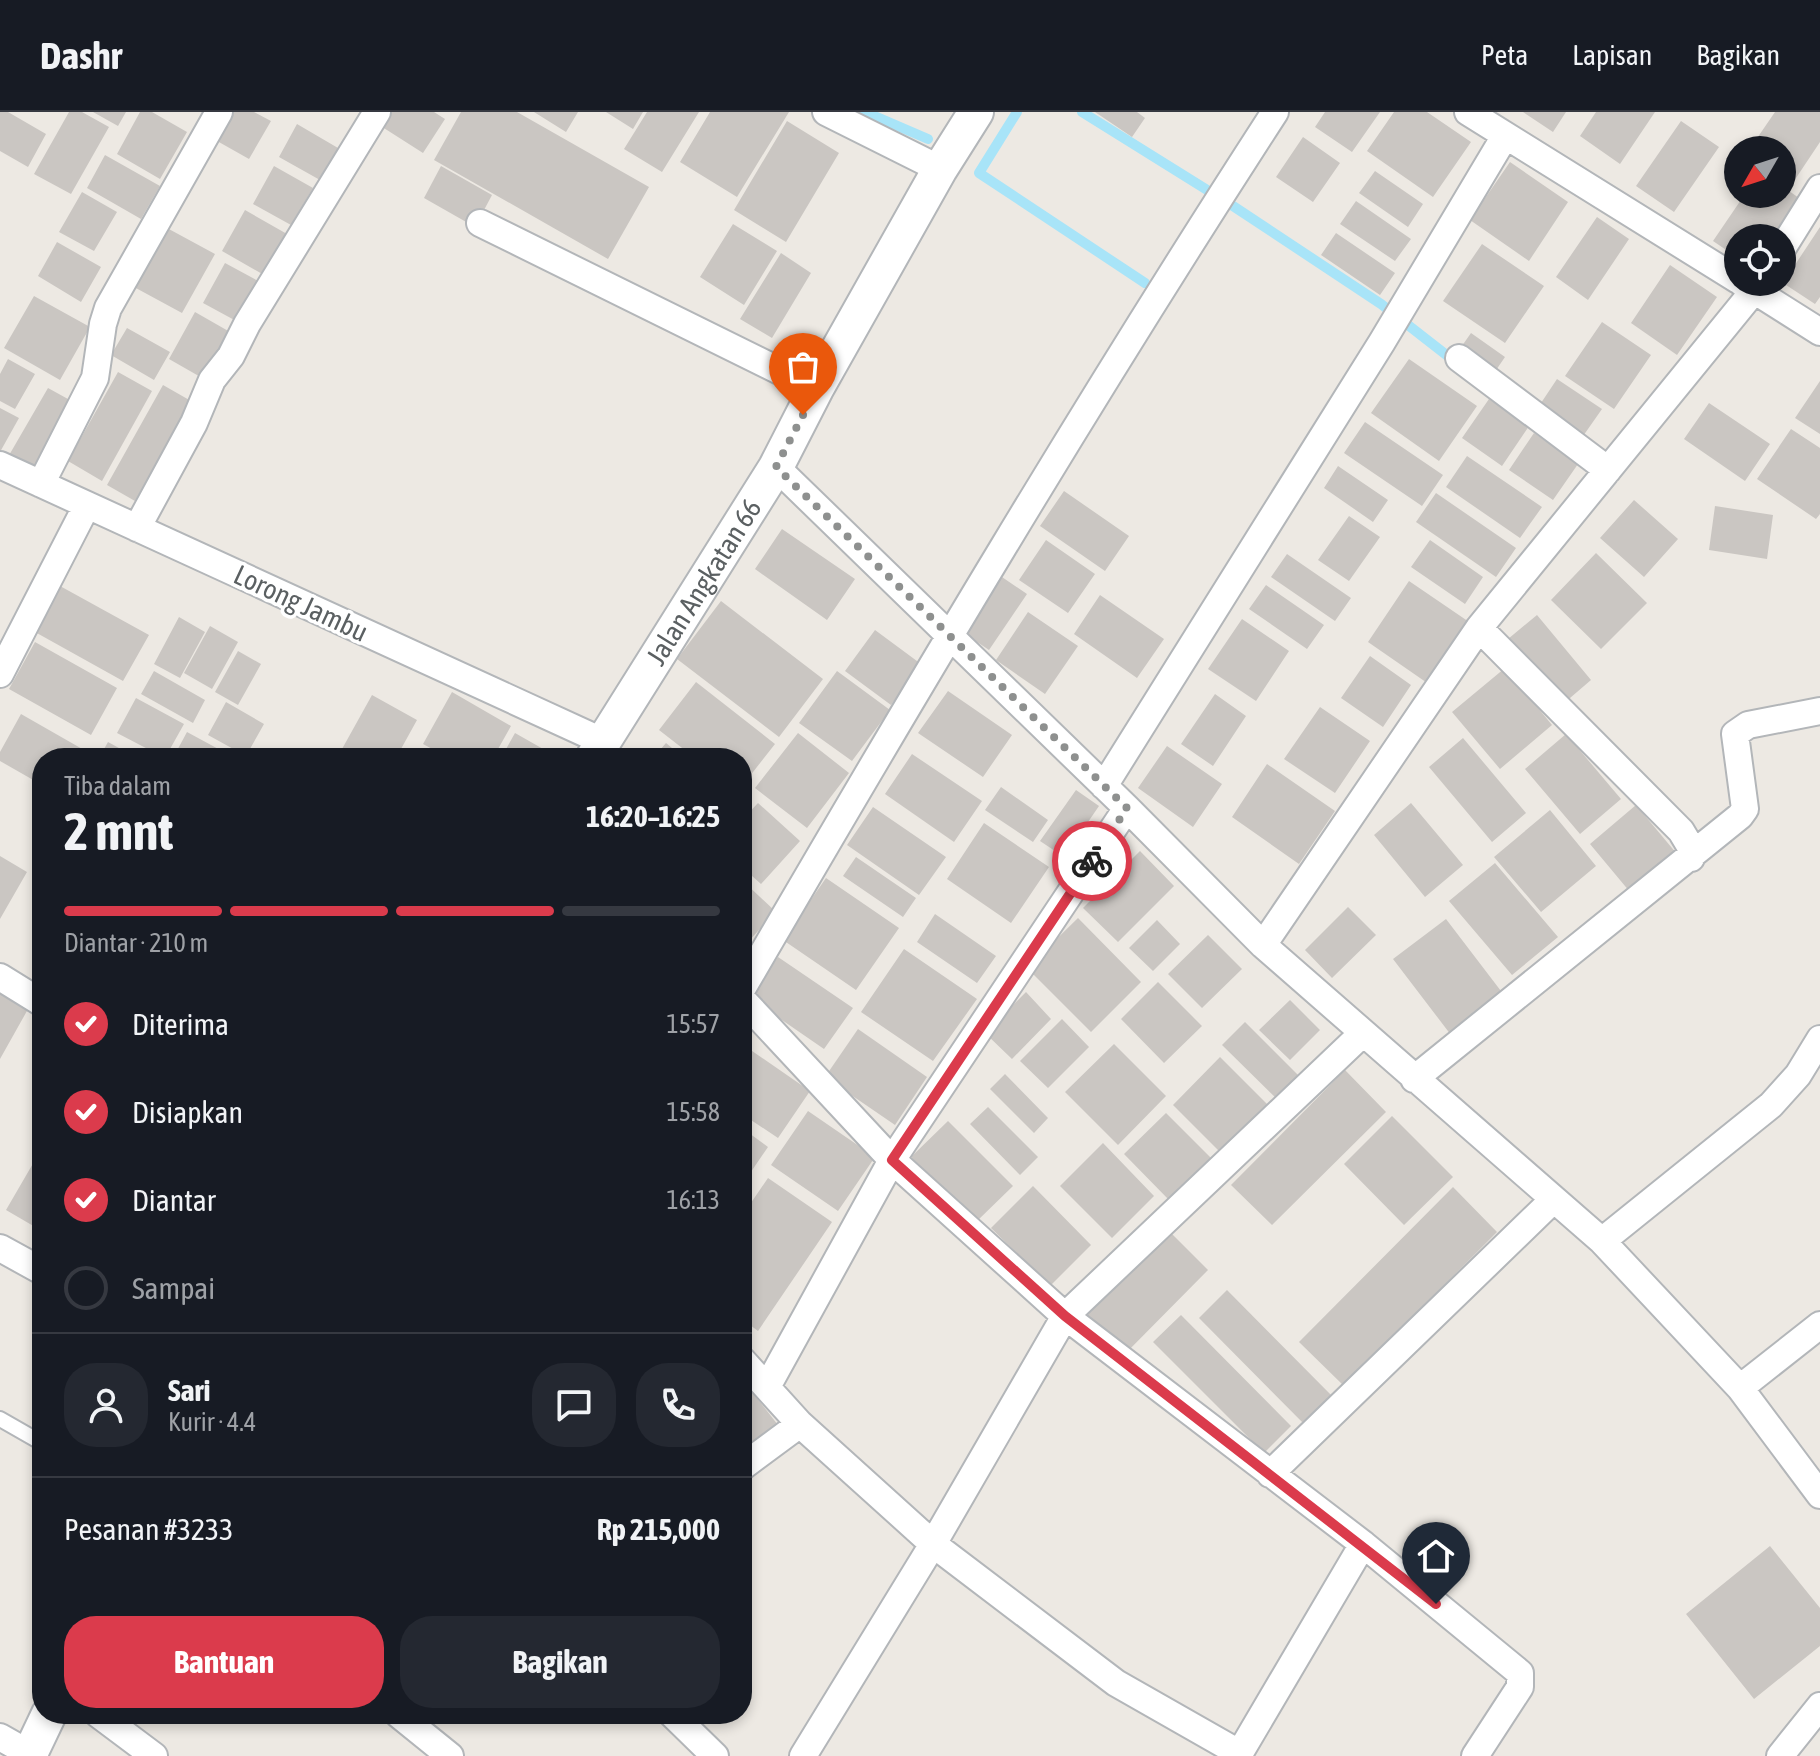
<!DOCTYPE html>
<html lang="id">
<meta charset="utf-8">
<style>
body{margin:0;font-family:"Asap Condensed",sans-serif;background:#242831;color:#f1f3f6;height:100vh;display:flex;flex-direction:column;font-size:30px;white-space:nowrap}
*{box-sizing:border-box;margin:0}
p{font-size:26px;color:#9ea1a6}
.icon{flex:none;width:44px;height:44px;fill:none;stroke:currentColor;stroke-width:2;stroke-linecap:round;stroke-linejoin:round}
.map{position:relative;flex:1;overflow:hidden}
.sheet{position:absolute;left:32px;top:636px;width:720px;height:976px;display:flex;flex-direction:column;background:#171b24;border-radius:32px;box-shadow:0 4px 12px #0003}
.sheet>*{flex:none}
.needle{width:52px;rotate:231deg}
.fabs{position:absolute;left:1724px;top:24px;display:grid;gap:16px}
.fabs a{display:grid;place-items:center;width:72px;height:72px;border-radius:50%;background:#171b24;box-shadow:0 4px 12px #0003;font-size:40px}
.pin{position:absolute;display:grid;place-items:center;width:68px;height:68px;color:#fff;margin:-82px -34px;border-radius:50% 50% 50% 0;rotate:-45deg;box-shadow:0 0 8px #0007}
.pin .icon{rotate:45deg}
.courier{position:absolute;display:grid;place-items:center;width:80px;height:80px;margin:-40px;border:6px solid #db3b4c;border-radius:50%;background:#fff;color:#222;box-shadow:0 2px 10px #0007}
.summary em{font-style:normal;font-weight:700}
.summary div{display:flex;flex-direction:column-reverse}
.summary{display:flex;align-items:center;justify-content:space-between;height:136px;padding:0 32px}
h1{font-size:52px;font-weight:700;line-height:60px}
.bar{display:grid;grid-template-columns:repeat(4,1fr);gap:12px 8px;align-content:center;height:96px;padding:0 32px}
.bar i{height:10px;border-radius:6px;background:#363941}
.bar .on{background:#db3b4c}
.bar p{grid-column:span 4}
.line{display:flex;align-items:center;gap:20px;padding:0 32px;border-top:2px solid #363941}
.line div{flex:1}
.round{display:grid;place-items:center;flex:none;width:84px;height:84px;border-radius:32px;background:#242831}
ol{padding:0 32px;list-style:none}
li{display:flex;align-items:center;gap:24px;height:88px}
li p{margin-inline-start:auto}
li .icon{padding:8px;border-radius:50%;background:#db3b4c;color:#fff;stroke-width:4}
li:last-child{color:#9ea1a6}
li i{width:44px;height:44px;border:4px solid #363941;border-radius:50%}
.button{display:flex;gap:16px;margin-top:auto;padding:16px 32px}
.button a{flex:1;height:92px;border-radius:32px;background:#db3b4c;color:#fff;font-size:32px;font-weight:700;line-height:92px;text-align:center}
.button a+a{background:#242831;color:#f1f3f6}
header{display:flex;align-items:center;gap:48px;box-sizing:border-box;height:112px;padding:0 40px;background:#171b24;border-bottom:2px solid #363941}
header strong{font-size:38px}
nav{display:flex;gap:44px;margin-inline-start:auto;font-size:28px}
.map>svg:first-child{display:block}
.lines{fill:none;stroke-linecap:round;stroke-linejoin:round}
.stream{stroke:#a8e4f8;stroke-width:10}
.building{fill:#cac6c2}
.service-casing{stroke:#b3b6b9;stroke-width:18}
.minor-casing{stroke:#b3b6b9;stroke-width:30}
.tertiary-casing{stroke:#b3b6b9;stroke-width:38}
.service{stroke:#fff;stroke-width:14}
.minor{stroke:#fff;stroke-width:26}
.tertiary{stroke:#fff;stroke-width:34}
.done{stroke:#8e908f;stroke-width:8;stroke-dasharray:0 14.4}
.route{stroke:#db3b4c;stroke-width:10}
.labels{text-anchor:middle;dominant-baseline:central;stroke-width:7;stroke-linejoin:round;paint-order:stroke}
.street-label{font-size:28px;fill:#5b6062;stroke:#fff}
</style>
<header>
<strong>Dashr</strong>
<nav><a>Peta</a><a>Lapisan</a><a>Bagikan</a></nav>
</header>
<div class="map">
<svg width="1820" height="1644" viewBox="0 0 1820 1644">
<rect width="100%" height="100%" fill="#ede9e3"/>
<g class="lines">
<path class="stream" d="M 865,0 L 928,27
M 1017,0 L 979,61 L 1145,171
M 1082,0 L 1212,81
M 1233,94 L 1381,192 L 1458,252"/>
</g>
<path class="building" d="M 0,0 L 8,0 L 46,22 L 28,55 L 0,39 Z
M 69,0 L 82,0 L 109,15 L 71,82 L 34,62 Z
M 93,0 L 126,0 L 118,14 Z
M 140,0 L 152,0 L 187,20 L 160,67 L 117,42 Z
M 224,0 L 254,0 L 271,9 L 249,47 L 210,25 Z
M 383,0 L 434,0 L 445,7 L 423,41 L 376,11 Z
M 461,0 L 517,0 L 649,75 L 608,147 L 434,48 Z
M 534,0 L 578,0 L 566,20 Z
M 606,0 L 643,0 L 633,17 Z
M 647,0 L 699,0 L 662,60 L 624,37 Z
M 710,0 L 789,0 L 737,85 L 680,50 Z
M 1095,0 L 1137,0 L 1145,6 L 1132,25 Z
M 1325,0 L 1380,0 L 1352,40 L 1315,15 Z
M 1394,0 L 1427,0 L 1471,30 L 1433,85 L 1367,39 Z
M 1523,0 L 1566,0 L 1553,20 Z
M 1596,0 L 1655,0 L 1620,52 L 1580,24 Z
M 1775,0 L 1820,0 L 1820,30 L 1796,66 L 1782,56 L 1782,38 L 1755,38 L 1751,35 Z
M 787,9 L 839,41 L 786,130 L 734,98 Z
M 1681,9 L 1719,35 L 1674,100 L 1636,74 Z
M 297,12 L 338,36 L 320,68 L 279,45 Z
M 1303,25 L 1340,51 L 1313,90 L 1276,65 Z
M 105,43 L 160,74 L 141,107 L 87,76 Z
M 1510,50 L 1568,90 L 1529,149 L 1470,108 Z
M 274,54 L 313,76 L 291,113 L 253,92 Z
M 441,54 L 492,83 L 475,115 L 424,86 Z
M 1375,59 L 1423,92 L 1408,115 L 1359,81 Z
M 1782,74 L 1799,86 L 1772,126 L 1738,126 L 1738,146 L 1713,129 L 1745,82 L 1782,82 Z
M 82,80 L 117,100 L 94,139 L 59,120 Z
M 1356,89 L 1411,127 L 1395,149 L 1340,112 Z
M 245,98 L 287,122 L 264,163 L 222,139 Z
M 1597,105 L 1629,127 L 1588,188 L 1556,165 Z
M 733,112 L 777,139 L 744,193 L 700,165 Z
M 1820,115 L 1820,185 L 1815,192 L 1783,171 Z
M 167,116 L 215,142 L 182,201 L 134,175 Z
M 1336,121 L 1395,161 L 1380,183 L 1321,143 Z
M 57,130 L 101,155 L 81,190 L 38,164 Z
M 1482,132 L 1544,174 L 1505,231 L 1443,189 Z
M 781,141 L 811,161 L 772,226 L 740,207 Z
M 225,151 L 260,170 L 238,210 L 203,191 Z
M 1670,153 L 1717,185 L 1677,243 L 1631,211 Z
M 34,184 L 90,215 L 60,268 L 4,236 Z
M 195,200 L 230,220 L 204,267 L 169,247 Z
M 1602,210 L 1651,243 L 1614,297 L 1565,264 Z
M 127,216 L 170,240 L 154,268 L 111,243 Z
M 1471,221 L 1505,245 L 1492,264 L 1457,241 Z
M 8,247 L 35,262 L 15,297 L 0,289 L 0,262 Z
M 1409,247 L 1477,294 L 1439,349 L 1371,301 Z
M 118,260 L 152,279 L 102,369 L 68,349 Z
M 1557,267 L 1602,297 L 1581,327 L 1537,297 Z
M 1820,269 L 1820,322 L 1795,306 Z
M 163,273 L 191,289 L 135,389 L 107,373 Z
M 48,276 L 77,292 L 37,362 L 8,345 Z
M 1489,287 L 1529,314 L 1502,354 L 1462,326 Z
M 1709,291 L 1770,332 L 1745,369 L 1684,327 Z
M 0,296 L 19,306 L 0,340 Z
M 1365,310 L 1443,363 L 1422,394 L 1344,341 Z
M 1791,317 L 1820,336 L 1820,402 L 1816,407 L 1757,367 Z
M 1534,321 L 1578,352 L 1553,388 L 1509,358 Z
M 1467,344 L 1542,395 L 1520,426 L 1446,375 Z
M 1338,354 L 1388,388 L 1373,410 L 1324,376 Z
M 1064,379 L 1129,424 L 1105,459 L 1040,414 Z
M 1436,381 L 1516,436 L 1496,465 L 1416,410 Z
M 1634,388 L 1678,427 L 1644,465 L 1600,426 Z
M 1715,394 L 1773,403 L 1767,447 L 1709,438 Z
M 1349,404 L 1380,425 L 1349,469 L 1318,448 Z
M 782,417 L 855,467 L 827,508 L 755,457 Z
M 1046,428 L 1095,462 L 1068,501 L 1019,468 Z
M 1430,428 L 1483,465 L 1465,492 L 1411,455 Z
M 1596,441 L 1647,491 L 1601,537 L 1551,488 Z
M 1287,442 L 1351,486 L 1335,509 L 1271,465 Z
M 999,463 L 1027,482 L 989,538 L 961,519 Z
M 1409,469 L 1475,514 L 1433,575 L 1368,530 Z
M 1266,473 L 1324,513 L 1307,537 L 1249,497 Z
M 60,474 L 149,523 L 123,569 L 35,520 Z
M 1100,483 L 1164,527 L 1137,566 L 1074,522 Z
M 721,489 L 823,567 L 779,625 L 677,547 Z
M 1028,500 L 1078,534 L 1045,582 L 996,548 Z
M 1537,503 L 1591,568 L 1563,592 L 1508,527 Z
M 179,505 L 205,520 L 180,566 L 154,552 Z
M 1242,507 L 1289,539 L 1256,589 L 1208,557 Z
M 210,514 L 238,530 L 212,577 L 184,561 Z
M 875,518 L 921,552 L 891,593 L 845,559 Z
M 35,530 L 117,576 L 91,623 L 9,577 Z
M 238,539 L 261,552 L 238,593 L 215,580 Z
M 1370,544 L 1411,573 L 1383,615 L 1341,586 Z
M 1505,556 L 1552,613 L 1500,657 L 1452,600 Z
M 154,559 L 205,588 L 193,611 L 141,582 Z
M 837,559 L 890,598 L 852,649 L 799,611 Z
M 696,570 L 775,632 L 742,674 L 742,646 L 695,646 L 659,618 Z
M 948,579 L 1012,623 L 983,665 L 918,621 Z
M 452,580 L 511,614 L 493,646 L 449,646 L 423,632 Z
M 1215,582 L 1246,604 L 1213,654 L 1181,632 Z
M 372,583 L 417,608 L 396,646 L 337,646 Z
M 136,586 L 184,612 L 165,646 L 117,621 Z
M 226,590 L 264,612 L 246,644 L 208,623 Z
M 1320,595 L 1370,629 L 1335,681 L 1284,647 Z
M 21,602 L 84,638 L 80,646 L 42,646 L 42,673 L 0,649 L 0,640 Z
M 187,620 L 235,646 L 173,646 Z
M 515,621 L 559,646 L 501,646 Z
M 798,621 L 849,661 L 807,716 L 755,676 Z
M 1566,622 L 1621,687 L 1580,722 L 1525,657 Z
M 1463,626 L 1526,701 L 1492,730 L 1429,655 Z
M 108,630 L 137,646 L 99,646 Z
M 666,631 L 684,646 L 653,646 Z
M 1167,634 L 1222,672 L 1193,715 L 1138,676 Z
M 912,642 L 982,689 L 954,730 L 885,682 Z
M 1267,652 L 1335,699 L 1299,752 L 1232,705 Z
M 1001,675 L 1048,708 L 1033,730 L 985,698 Z
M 1076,678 L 1099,694 L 1064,745 L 1040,729 Z
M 758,691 L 800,729 L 761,772 L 742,755 L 742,708 Z
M 1411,691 L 1463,753 L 1425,785 L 1374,723 Z
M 1636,693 L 1682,748 L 1635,786 L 1590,732 Z
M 873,695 L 946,745 L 919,783 L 847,733 Z
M 1550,698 L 1596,754 L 1541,800 L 1494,745 Z
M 984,711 L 1049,755 L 1011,811 L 947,767 Z
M 1140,739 L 1174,774 L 1118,830 L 1083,796 Z
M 0,744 L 27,760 L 0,807 Z
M 856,745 L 916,786 L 903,805 L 843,764 Z
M 1495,751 L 1558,825 L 1512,863 L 1449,789 Z
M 826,766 L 899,816 L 856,878 L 783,828 Z
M 742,768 L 776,800 L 742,836 Z
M 1348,795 L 1376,823 L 1332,866 L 1305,838 Z
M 935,802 L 996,844 L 977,871 L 917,830 Z
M 1078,806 L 1141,870 L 1091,920 L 1027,856 Z
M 1446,807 L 1504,883 L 1451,923 L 1393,847 Z
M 1157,808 L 1180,832 L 1153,859 L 1129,836 Z
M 1208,823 L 1242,857 L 1202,896 L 1168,862 Z
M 904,837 L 977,887 L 933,949 L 861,900 Z
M 778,845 L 853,896 L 824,937 L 750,886 Z
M 1158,870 L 1202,914 L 1164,951 L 1121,907 Z
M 0,871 L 32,890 L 0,947 Z
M 1026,880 L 1051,907 L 1012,947 L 985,921 Z
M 1290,888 L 1320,918 L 1290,948 L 1259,918 Z
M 1062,907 L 1089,935 L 1048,976 L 1020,949 Z
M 1245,910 L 1304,969 L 1282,992 L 1222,933 Z
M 858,917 L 927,965 L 895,1013 L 825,965 Z
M 742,932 L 810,979 L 778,1026 L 742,1002 Z
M 1114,932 L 1166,984 L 1118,1033 L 1065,980 Z
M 1220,945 L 1274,999 L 1227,1047 L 1173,993 Z
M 1345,958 L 1386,1000 L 1272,1113 L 1231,1073 Z
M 1005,962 L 1048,1006 L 1034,1021 L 990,977 Z
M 988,995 L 1038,1045 L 1020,1063 L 970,1012 Z
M 808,999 L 875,1045 L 838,1099 L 771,1053 Z
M 1166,1001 L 1211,1046 L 1169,1088 L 1124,1042 Z
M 1392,1004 L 1453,1065 L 1404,1113 L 1344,1052 Z
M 948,1009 L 1013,1074 L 976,1110 L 911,1045 Z
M 742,1016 L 768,1035 L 742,1073 Z
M 1103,1031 L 1154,1084 L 1112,1126 L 1060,1074 Z
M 42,1036 L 42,1119 L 6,1098 Z
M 768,1066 L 832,1110 L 758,1219 L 742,1207 L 742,1104 Z
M 1033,1074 L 1091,1133 L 1050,1174 L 991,1116 Z
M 1453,1075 L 1497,1120 L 1344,1274 L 1299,1230 Z
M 1168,1118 L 1208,1158 L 1121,1246 L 1081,1205 Z
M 1227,1178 L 1335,1287 L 1307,1315 L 1199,1206 Z
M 1181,1203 L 1291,1314 L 1264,1341 L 1153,1230 Z
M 742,1267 L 778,1313 L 742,1341 Z
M 1770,1434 L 1820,1496 L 1820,1534 L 1754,1587 L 1686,1502 Z"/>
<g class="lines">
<g class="service-casing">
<path id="service" d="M 0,1307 L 42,1331"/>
</g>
<g class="minor-casing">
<path id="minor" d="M 826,0 L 940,57
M 1468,0 L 1738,168
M 480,111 L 816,277
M 1782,137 L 1820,76
M 1741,170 L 1820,220
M 1459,246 L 1608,358
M 0,353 L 602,629
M 776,355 L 1127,696 L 1263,833 L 1602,1129 L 1740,1276 L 1820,1383
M 41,372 L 95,266 L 103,212 L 108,196 L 219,0
M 137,416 L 194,311 L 212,268 L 231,244 L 247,212 L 377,0
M 1479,516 L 1681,719 L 1690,734 L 1691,746
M 0,562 L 87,393
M 1104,674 L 1382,230 L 1505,24
M 1263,833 L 1479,516 L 1761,170
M 0,865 L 42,891
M 742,877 C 914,581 1089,287 1275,0
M 742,887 L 892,1048 L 1065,1204 L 1363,1432 L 1520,1561 L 1520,1575 L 1475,1644
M 1414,967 L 1740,704 L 1745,697 L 1735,622 L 1748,613 L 1820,599
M 1602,1129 L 1771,993 L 1798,963 L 1820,927
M 0,1136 L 42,1159
M 742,1248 L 800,1312 L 933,1432 L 1116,1571 L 1239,1641
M 767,1275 L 892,1048 L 1127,696
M 1740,1276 L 1820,1213
M 742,1355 L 800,1312
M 1270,1362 L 1553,1088
M 98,1602 L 154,1644
M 398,1602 L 450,1644
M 672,1602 L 715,1644
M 0,1625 L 30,1642
M 803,1644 L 933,1432 L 1065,1204 L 1363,921
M 1238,1644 L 1363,1432
M 1780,1644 L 1820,1594"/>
</g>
<g class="tertiary-casing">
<g id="tertiary">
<path id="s1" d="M 593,646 L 776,355 L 816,277 L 940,57 L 976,0"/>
<path d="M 29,1644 L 49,1602"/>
</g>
</g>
<use href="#service" class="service"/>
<use href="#minor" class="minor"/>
<use href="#tertiary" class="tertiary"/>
</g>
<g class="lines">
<path class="done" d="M 803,303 L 776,355 L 1127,696 L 1092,749"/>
<path class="route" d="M 1092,749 L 892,1048 L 1065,1204 L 1436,1492"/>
</g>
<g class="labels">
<g class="street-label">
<text stroke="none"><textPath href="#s1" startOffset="208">Jalan Angkatan 66</textPath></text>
<text transform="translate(301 491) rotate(25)">Lorong Jambu</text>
</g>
</g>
</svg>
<div class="fabs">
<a><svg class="needle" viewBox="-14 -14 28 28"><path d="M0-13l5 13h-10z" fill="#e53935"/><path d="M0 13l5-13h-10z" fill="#9ea1a6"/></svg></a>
<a><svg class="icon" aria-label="locate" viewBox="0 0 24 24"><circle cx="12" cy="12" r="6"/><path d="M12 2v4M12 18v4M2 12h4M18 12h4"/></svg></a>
</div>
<div class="pin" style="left:803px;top:303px;background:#ea580c"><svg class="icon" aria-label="bag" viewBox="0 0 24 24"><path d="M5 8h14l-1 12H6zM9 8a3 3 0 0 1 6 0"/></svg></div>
<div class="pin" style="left:1436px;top:1492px;background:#1f2937"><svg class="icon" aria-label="home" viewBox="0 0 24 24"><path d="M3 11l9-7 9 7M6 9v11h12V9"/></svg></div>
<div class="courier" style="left:1092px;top:749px"><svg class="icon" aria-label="bike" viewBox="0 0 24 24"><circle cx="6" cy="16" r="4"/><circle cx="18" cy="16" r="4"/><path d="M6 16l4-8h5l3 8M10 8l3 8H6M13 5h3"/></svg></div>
<section class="sheet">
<div class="summary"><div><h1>2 mnt</h1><p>Tiba dalam</p></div><em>16:20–16:25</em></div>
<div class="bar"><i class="on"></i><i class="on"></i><i class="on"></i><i></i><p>Diantar · 210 m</p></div>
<ol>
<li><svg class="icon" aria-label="check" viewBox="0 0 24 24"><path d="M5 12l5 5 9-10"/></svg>Diterima<p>15:57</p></li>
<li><svg class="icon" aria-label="check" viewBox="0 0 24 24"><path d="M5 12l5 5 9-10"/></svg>Disiapkan<p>15:58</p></li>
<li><svg class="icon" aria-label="check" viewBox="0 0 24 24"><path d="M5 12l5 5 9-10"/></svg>Diantar<p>16:13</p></li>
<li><i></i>Sampai</li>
</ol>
<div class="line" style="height:144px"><a class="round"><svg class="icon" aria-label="person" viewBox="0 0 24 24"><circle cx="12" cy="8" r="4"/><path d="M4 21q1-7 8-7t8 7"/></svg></a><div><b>Sari</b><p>Kurir · 4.4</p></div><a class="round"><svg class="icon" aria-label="chat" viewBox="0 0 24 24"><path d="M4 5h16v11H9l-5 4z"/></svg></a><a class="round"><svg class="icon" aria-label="phone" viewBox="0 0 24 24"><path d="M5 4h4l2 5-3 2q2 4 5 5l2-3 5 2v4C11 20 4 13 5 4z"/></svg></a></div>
<div class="line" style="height:104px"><div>Pesanan #3233</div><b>Rp 215,000</b></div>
<div class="button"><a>Bantuan</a><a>Bagikan</a></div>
</section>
</div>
